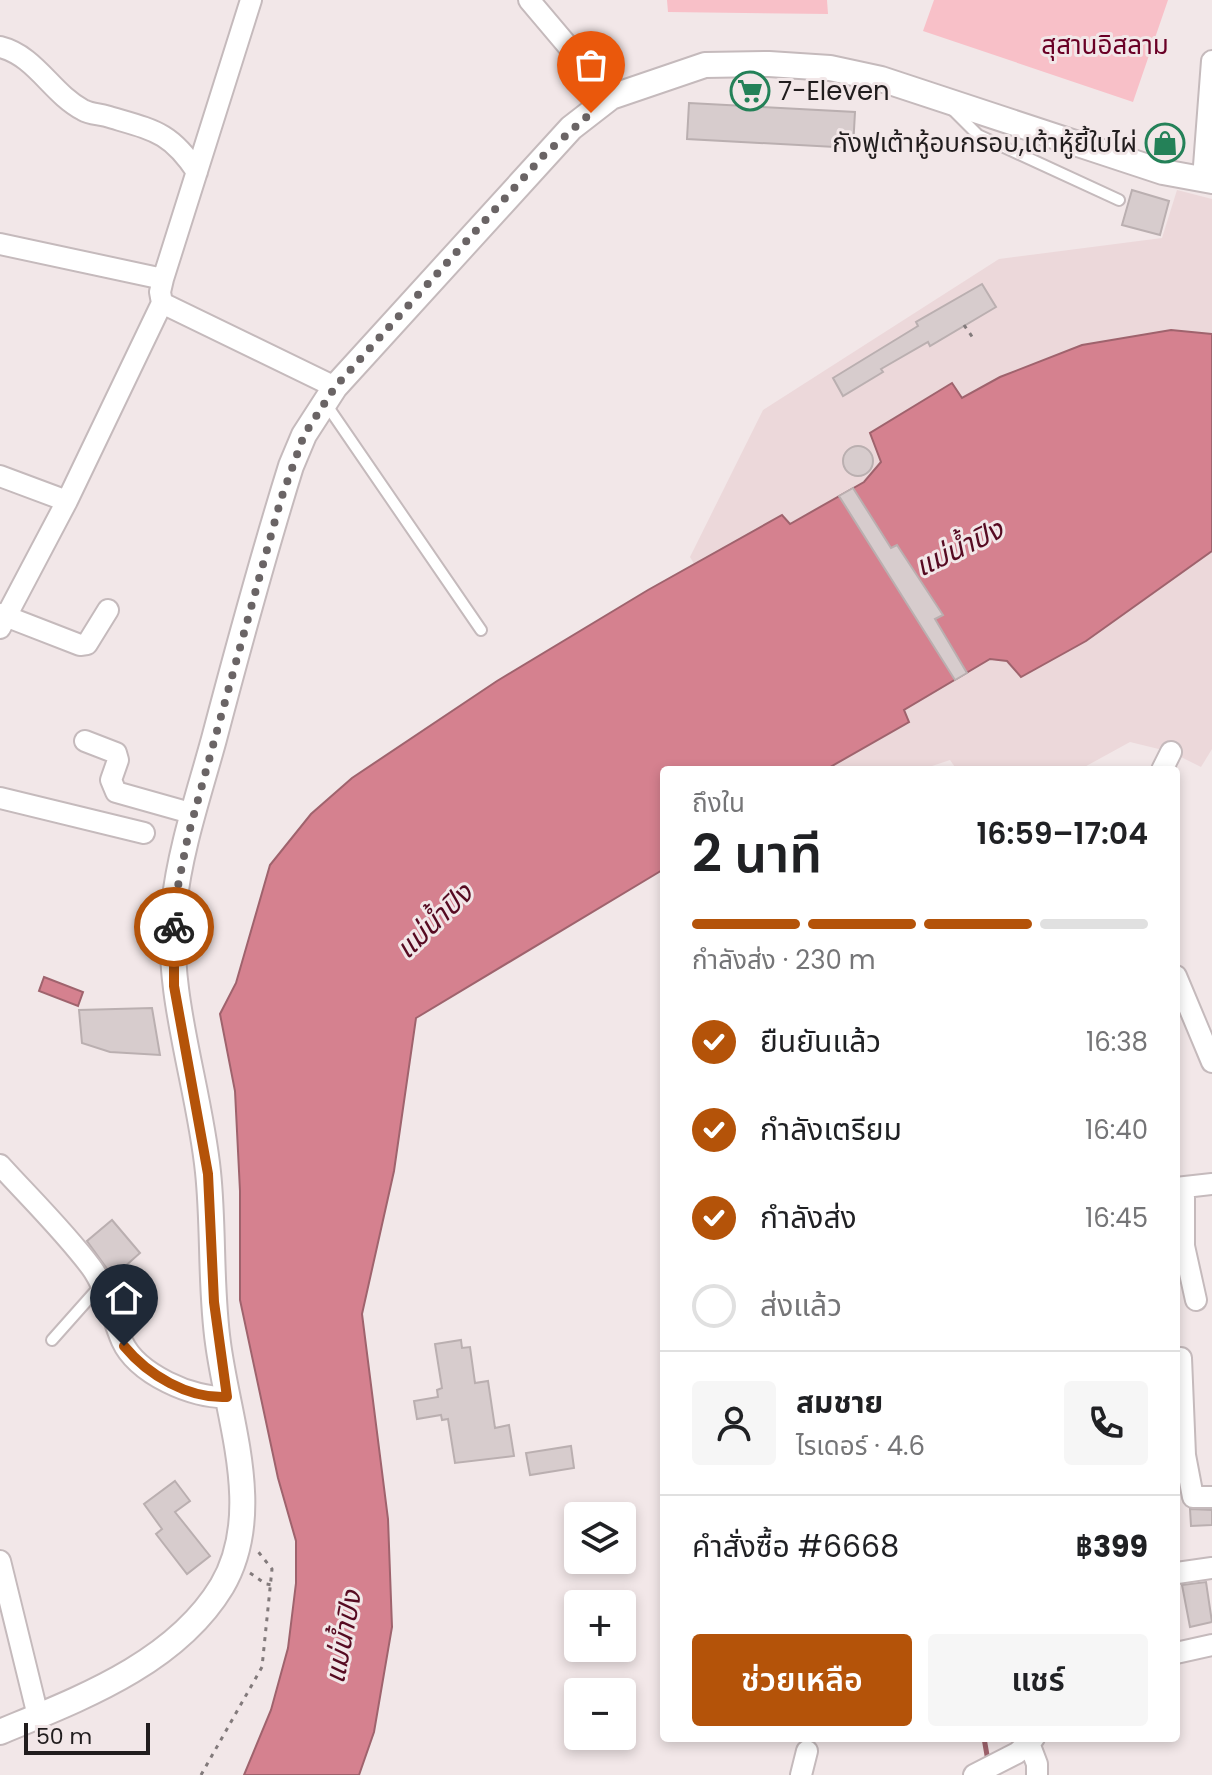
<!DOCTYPE html>
<html lang="th">
<meta charset="utf-8">
<style>
body{margin:0;font-family:Poppins,"Noto Sans Thai",sans-serif;background:#f6f6f6;color:#202124;height:100vh;display:flex;flex-direction:column;font-size:30px;white-space:nowrap}
*{box-sizing:border-box;margin:0}
p{font-size:26px;color:#757577}
.icon{flex:none;width:44px;height:44px;fill:none;stroke:currentColor;stroke-width:2;stroke-linecap:round;stroke-linejoin:round}
.map{position:relative;flex:1;overflow:hidden}
.details{position:absolute;left:660px;top:766px;width:520px;height:976px;display:flex;flex-direction:column;background:#fff;border-radius:8px;box-shadow:0 4px 12px #0003}
.details>*{flex:none}
.tools{position:absolute;left:564px;top:1502px;display:grid;gap:16px}
.tools a{display:grid;place-items:center;width:72px;height:72px;border-radius:8px;background:#fff;box-shadow:0 4px 12px #0003;font-size:40px}
.scale{position:absolute;left:24px;bottom:20px;width:126px;box-sizing:border-box;padding-left:8px;border:4px solid #211d1e;border-top:0;font-size:22px;line-height:28px;white-space:nowrap;color:#211d1e;-webkit-text-stroke:6px #f2e7e8;paint-order:stroke}
.pin{position:absolute;display:grid;place-items:center;width:68px;height:68px;color:#fff;margin:-82px -34px;border-radius:50% 50% 50% 0;rotate:-45deg;box-shadow:0 0 8px #0007}
.pin .icon{rotate:45deg}
.courier{position:absolute;display:grid;place-items:center;width:80px;height:80px;margin:-40px;border:6px solid #b45309;border-radius:50%;background:#fff;color:#222;box-shadow:0 2px 10px #0007}
.summary em{font-style:normal;font-weight:600}
.summary div{display:flex;flex-direction:column-reverse}
.summary{display:flex;align-items:center;justify-content:space-between;height:136px;padding:0 32px}
h1{font-size:52px;font-weight:600;line-height:60px}
.bar{display:grid;grid-template-columns:repeat(4,1fr);gap:12px 8px;align-content:center;height:96px;padding:0 32px}
.bar i{height:10px;border-radius:6px;background:#e0e0e0}
.bar .current{background:#b45309}
.bar p{grid-column:span 4}
.line{display:flex;align-items:center;gap:20px;padding:0 32px;border-top:2px solid #e0e0e0}
.line div{flex:1}
.round{display:grid;place-items:center;flex:none;width:84px;height:84px;border-radius:8px;background:#f6f6f6}
ol{padding:0 32px;list-style:none}
li{display:flex;align-items:center;gap:24px;height:88px}
li p{margin-inline-start:auto}
li .icon{padding:8px;border-radius:50%;background:#b45309;color:#fff;stroke-width:4}
li:last-child{color:#757577}
li i{width:44px;height:44px;border:4px solid #e0e0e0;border-radius:50%}
.button{display:flex;gap:16px;margin-top:auto;padding:16px 32px}
.button a{flex:1;height:92px;border-radius:8px;background:#b45309;color:#fff;font-size:32px;font-weight:600;line-height:92px;text-align:center}
.button a+a{background:#f6f6f6;color:#202124}
.map>svg:first-child{display:block}
.built{fill:#ecd8da}
.green{fill:#f8c0c8}
.water{fill:#d5818f;stroke:#9f636d;stroke-width:2}
.lines{fill:none;stroke-linecap:round;stroke-linejoin:round}
.stream{stroke:#9f636d;stroke-width:5}
.building{fill:#d7cccd;stroke:#baafb0;stroke-width:2}
.service-casing{stroke:#c5babc;stroke-width:14}
.minor-casing{stroke:#c5babc;stroke-width:24}
.tertiary-casing{stroke:#c5babc;stroke-width:28}
.path{stroke:#827a7b;stroke-width:3;stroke-dasharray:4 6;stroke-linecap:butt}
.service{stroke:#fff;stroke-width:10}
.minor{stroke:#fff;stroke-width:20}
.tertiary{stroke:#fff;stroke-width:24}
.done{stroke:#6a6465;stroke-width:8;stroke-dasharray:0 14.4}
.route{stroke:#b45309;stroke-width:10}
.labels{text-anchor:middle;dominant-baseline:central;stroke-width:6;stroke-linejoin:round;paint-order:stroke}
.park-label{font-size:26px;fill:#6a0026;stroke:#f2e7e8}
.poi-label{font-size:26px;fill:#211d1e;stroke:#f2e7e8;text-anchor:start}
.water-label{font-size:28px;font-style:italic;fill:#560a21;stroke:#f2e7e8}
</style>
<div class="map">
<svg width="1212" height="1775" viewBox="0 0 1212 1775">
<rect width="100%" height="100%" fill="#f2e7e8"/>
<path class="built" d="M 1177,190 L 1212,199 L 1212,749 L 1201,767 L 1171,752 L 1130,742 L 1079,770 L 957,770 L 950,760 L 920,770 L 795,770 L 727,619 L 690,557 L 763,410 L 999,259 L 1162,238 Z"/>
<path class="green" d="M 667,0 L 827,0 L 828,14 L 668,12 Z
M 934,0 L 1168,0 L 1133,102 L 923,31 Z"/>
<path class="water" d="M 1171,330 L 1212,334 L 1212,551 L 1086,641 L 1021,677 L 1007,661 L 990,659 L 904,710 L 909,722 L 825,770 L 664,770 L 664,869 L 416,1018 L 394,1171 L 362,1314 L 388,1519 L 392,1627 L 374,1732 L 359,1775 L 244,1775 L 271,1710 L 288,1648 L 296,1583 L 296,1541 L 278,1478 L 240,1300 L 240,1191 L 235,1091 L 220,1014 L 236,983 L 270,865 L 311,814 L 352,778 L 497,681 L 648,590 L 782,515 L 790,524 L 864,482 L 881,462 L 870,433 L 952,383 L 962,398 L 1000,377 L 1082,345 Z
M 44,977 L 83,992 L 78,1006 L 39,991 Z"/>
<g class="lines">
<path class="stream" d="M 984,1738 L 988,1761"/>
</g>
<path class="building" d="M 689,103 L 855,112 L 853,148 L 687,139 Z
M 1132,190 L 1169,201 L 1160,235 L 1122,225 Z
M 982,284 L 996,307 L 930,346 L 928,342 L 881,369 L 883,372 L 843,396 L 833,378 L 918,326 L 916,322 Z
M843 461a15 15 0 1 1 30 0a15 15 0 1 1-30 0Z
M 853,488 L 891,548 L 897,545 L 943,615 L 935,619 L 967,673 L 955,680 L 839,496 Z
M 152,1008 L 160,1055 L 110,1052 L 82,1043 L 79,1010 Z
M 112,1220 L 140,1253 L 113,1277 L 87,1241 Z
M 461,1340 L 462,1348 L 470,1347 L 475,1383 L 488,1381 L 495,1428 L 509,1425 L 514,1456 L 455,1463 L 448,1419 L 442,1420 L 441,1415 L 417,1419 L 414,1401 L 438,1397 L 437,1390 L 442,1388 L 435,1344 Z
M 571,1446 L 574,1468 L 530,1475 L 526,1453 Z
M 175,1481 L 190,1501 L 175,1512 L 210,1556 L 187,1574 L 156,1534 L 162,1529 L 144,1504 Z
M 1190,1509 L 1212,1510 L 1212,1525 L 1191,1526 Z
M 1206,1582 L 1212,1622 L 1190,1627 L 1182,1585 Z"/>
<g class="lines">
<g class="service-casing">
<path id="service" d="M 951,108 L 978,135 L 1119,200
M 326,404 L 481,630
M 52,1340 L 100,1286"/>
</g>
<g class="minor-casing">
<path id="minor" d="M 529,0 L 611,97
M 0,47 C 36,56 51,93 83,110 C 90,114 99,114 106,116 C 153,130 170,131 197,172
M 1203,179 L 1212,61
M 0,244 L 163,279
M 162,303 L 335,387
M 0,476 L 67,501
M 0,614 L 80,645 L 87,644 L 108,610
M 0,628 L 67,501 L 162,303 L 160,292 L 163,279 L 251,0
M 85,741 L 116,753 L 118,760 L 111,780 L 116,792 L 194,814
M 1162,770 L 1171,752
M 0,798 L 144,833
M 1176,976 L 1212,1062
M 0,1165 C 30,1198 64,1231 91,1267 C 106,1287 112,1318 122,1341 C 137,1374 193,1399 227,1397
M 1184,1187 L 1184,1246 L 1196,1300
M 1176,1188 L 1212,1184
M 1181,1358 L 1185,1455 L 1193,1497 L 1212,1497
M 0,1561 L 38,1716
M 1177,1573 L 1212,1568
M 1176,1653 L 1212,1645
M 1029,1743 L 1037,1764 L 1037,1775
M 801,1775 L 807,1751
M 974,1775 L 1017,1753 L 1034,1738"/>
</g>
<g class="tertiary-casing">
<path id="tertiary" d="M 0,1732 C 79,1699 175,1664 222,1586 C 265,1513 228,1420 218,1343 C 210,1286 214,1229 208,1172 C 199,1083 165,996 174,905 C 180,849 199,794 214,739 C 238,648 263,556 291,466 L 304,435 L 335,387 L 571,128 L 611,97 L 705,65 L 769,64 L 830,68 L 881,79 L 1163,172 L 1212,181"/>
</g>
<path class="path" d="M 964,325 L 973,338
M 250,1573 L 266,1584 L 273,1585
M 201,1775 L 262,1667 L 272,1569 L 256,1549"/>
<use href="#service" class="service"/>
<use href="#minor" class="minor"/>
<use href="#tertiary" class="tertiary"/>
</g>
<g class="lines">
<path class="done" d="M 174,927 L 174,906 L 188,836 L 281,499 L 304,435 L 335,387 L 544,155 L 591,113"/>
<path class="route" d="M 124,1346 C 148,1375 188,1399 227,1397 L 214,1302 L 208,1174 L 174,986 L 174,927"/>
</g>
<defs>
<g id="supermarket-ring" transform="scale(2)"><circle r="9.5" fill="#f2e7e8" stroke="#248158" stroke-width="1.5"/><path d="M-6-5.5h2.5l.6 2H6L4.5 2H-2.5L-4.4-4H-6ZM-1.5 3.2a1.3 1.3 0 1 0 .1 0ZM3 3.2a1.3 1.3 0 1 0 .1 0Z" fill="#248158"/></g>
<g id="shop-ring" transform="scale(2)"><circle r="9.5" fill="#f2e7e8" stroke="#248158" stroke-width="1.5"/><path d="M-5-2.5h2.3a2.7 3.5 0 0 1 5.4 0H5L5.5 6h-11ZM-1.5-2.5h3a1.5 2.3 0 0 0-3 0Z" fill="#248158"/></g>
</defs>
<g fill-rule="evenodd">
<use href="#supermarket-ring" x="750" y="91"/>
<use href="#shop-ring" x="1165" y="143"/>
</g>
<g class="labels">
<g class="park-label">
<text x="1105" y="45">สุสานอิสลาม</text>
</g>
<g class="poi-label">
<text x="778" y="91">7-Eleven</text>
<text x="1137" y="143" text-anchor="end">กังฟูเต้าหู้อบกรอบ,เต้าหู้ยี้ใบไผ่</text>
</g>
<g class="water-label">
<text transform="translate(959 548) rotate(-26)">แม่น้ำปิง</text>
<text transform="translate(434 921) rotate(-44)">แม่น้ำปิง</text>
<text transform="translate(343 1637) rotate(-79)">แม่น้ำปิง</text>
</g>
</g>
</svg>
<div class="tools">
<a><svg class="icon" aria-label="layers" viewBox="0 0 24 24"><path d="M12 4l9 5-9 5-9-5zM3 14l9 5 9-5"/></svg></a>
<a>+</a>
<a>−</a>
</div>
<div class="scale">50 m</div>
<div class="pin" style="left:591px;top:113px;background:#ea580c"><svg class="icon" aria-label="bag" viewBox="0 0 24 24"><path d="M5 8h14l-1 12H6zM9 8a3 3 0 0 1 6 0"/></svg></div>
<div class="pin" style="left:124px;top:1346px;background:#1f2937"><svg class="icon" aria-label="home" viewBox="0 0 24 24"><path d="M3 11l9-7 9 7M6 9v11h12V9"/></svg></div>
<div class="courier" style="left:174px;top:927px"><svg class="icon" aria-label="bike" viewBox="0 0 24 24"><circle cx="6" cy="16" r="4"/><circle cx="18" cy="16" r="4"/><path d="M6 16l4-8h5l3 8M10 8l3 8H6M13 5h3"/></svg></div>
<section class="details">
<div class="summary"><div><h1>2 นาที</h1><p>ถึงใน</p></div><em>16:59–17:04</em></div>
<div class="bar"><i class="current"></i><i class="current"></i><i class="current"></i><i></i><p>กำลังส่ง · 230 m</p></div>
<ol>
<li><svg class="icon" aria-label="check" viewBox="0 0 24 24"><path d="M5 12l5 5 9-10"/></svg>ยืนยันแล้ว<p>16:38</p></li>
<li><svg class="icon" aria-label="check" viewBox="0 0 24 24"><path d="M5 12l5 5 9-10"/></svg>กำลังเตรียม<p>16:40</p></li>
<li><svg class="icon" aria-label="check" viewBox="0 0 24 24"><path d="M5 12l5 5 9-10"/></svg>กำลังส่ง<p>16:45</p></li>
<li><i></i>ส่งแล้ว</li>
</ol>
<div class="line" style="height:144px"><a class="round"><svg class="icon" aria-label="person" viewBox="0 0 24 24"><circle cx="12" cy="8" r="4"/><path d="M4 21q1-7 8-7t8 7"/></svg></a><div><b>สมชาย</b><p>ไรเดอร์ · 4.6</p></div><a class="round"><svg class="icon" aria-label="phone" viewBox="0 0 24 24"><path d="M5 4h4l2 5-3 2q2 4 5 5l2-3 5 2v4C11 20 4 13 5 4z"/></svg></a></div>
<div class="line" style="height:104px"><div>คำสั่งซื้อ #6668</div><b>฿399</b></div>
<div class="button"><a>ช่วยเหลือ</a><a>แชร์</a></div>
</section>
</div>
